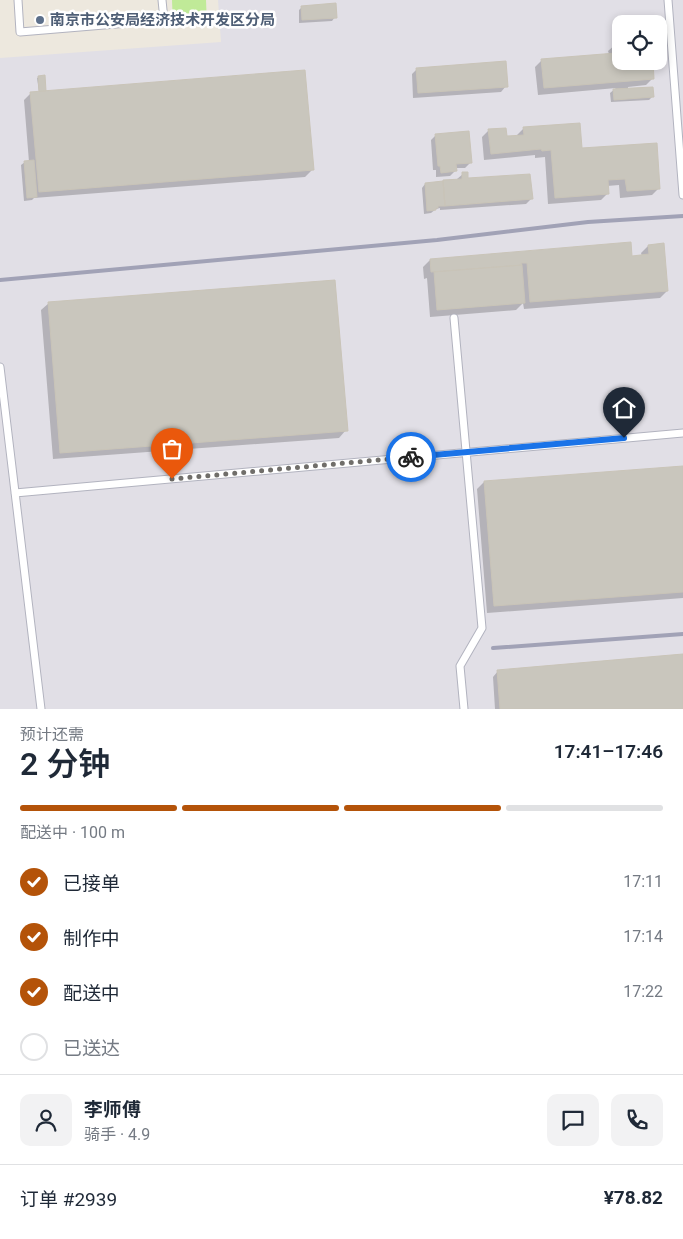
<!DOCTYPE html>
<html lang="zh">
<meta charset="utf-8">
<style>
body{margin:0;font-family:Roboto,"Noto Sans SC",sans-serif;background:#f2f2f3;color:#1f2937;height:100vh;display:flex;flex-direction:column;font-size:19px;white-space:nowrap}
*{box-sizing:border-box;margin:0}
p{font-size:16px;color:#747a83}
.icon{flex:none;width:28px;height:28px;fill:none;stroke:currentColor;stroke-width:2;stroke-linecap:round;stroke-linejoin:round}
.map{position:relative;height:709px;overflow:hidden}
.drawer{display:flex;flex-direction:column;background:#fff;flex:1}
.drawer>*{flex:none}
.tools{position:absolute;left:612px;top:15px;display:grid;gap:10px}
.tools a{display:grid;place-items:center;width:55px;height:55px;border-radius:10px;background:#fff;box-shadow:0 2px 8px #0003;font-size:25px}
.pin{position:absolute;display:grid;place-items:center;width:42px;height:42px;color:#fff;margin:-51px -21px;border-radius:50% 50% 50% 0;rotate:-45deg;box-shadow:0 0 5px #0007}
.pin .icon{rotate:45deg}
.courier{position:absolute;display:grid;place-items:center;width:50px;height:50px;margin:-25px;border:4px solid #1a73e8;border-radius:50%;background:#fff;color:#222;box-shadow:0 1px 6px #0007}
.head em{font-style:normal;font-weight:600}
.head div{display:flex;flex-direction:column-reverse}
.head{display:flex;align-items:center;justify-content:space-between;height:85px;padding:0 20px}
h1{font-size:32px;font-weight:600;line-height:38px}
.bar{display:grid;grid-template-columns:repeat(4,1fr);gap:8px 5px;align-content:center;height:60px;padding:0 20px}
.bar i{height:6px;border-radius:4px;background:#e0e1e3}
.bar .current{background:#b45309}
.bar p{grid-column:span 4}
.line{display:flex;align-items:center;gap:12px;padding:0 20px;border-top:1px solid #e0e1e3}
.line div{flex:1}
.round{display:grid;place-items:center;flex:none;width:52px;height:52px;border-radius:10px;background:#f2f2f3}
ol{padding:0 20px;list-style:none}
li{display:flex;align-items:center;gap:15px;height:55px}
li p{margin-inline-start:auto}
li .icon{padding:5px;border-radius:50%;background:#b45309;color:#fff;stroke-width:4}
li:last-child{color:#747a83}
li i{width:28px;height:28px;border:2px solid #e0e1e3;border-radius:50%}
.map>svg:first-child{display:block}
.industrial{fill:#e1dfe6;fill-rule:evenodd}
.pitch{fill:#c0ea98}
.shadow{fill:#0003}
.building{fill:#c9c6bd;stroke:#c9c4b8}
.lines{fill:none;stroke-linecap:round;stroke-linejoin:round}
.service-casing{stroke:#b2b3bf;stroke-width:9}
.service{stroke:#fff;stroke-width:7}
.rail{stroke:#a1a2b6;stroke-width:4}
.done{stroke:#706e6a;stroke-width:5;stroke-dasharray:0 9}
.route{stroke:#1a73e8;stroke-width:6}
.service-dot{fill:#5c6f8a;stroke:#fff;stroke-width:2}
.labels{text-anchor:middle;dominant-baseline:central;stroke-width:5;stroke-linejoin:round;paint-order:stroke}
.service-label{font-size:15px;font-weight:bold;fill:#4e5e75;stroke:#fff;text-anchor:start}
</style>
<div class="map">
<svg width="683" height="709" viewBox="0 0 683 709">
<rect width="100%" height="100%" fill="#ede8de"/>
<path class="industrial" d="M 218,0 L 683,0 L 683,709 L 0,709 L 0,58 L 221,42 ZM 621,24 L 659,24 L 659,61 L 621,61 Z"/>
<path class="pitch" d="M 172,0 L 206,0 L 207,25 L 173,27 Z"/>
<path class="shadow" d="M 302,7 L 335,17 L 332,21 L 299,23 L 299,10 Z
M 616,44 L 621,44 L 621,61 L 653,78 L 646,85 L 628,87 L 628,89 L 652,97 L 649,100 L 611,102 L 610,93 L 616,88 L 538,95 L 535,67 L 542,60 L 609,54 L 608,51 Z
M 417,69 L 506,86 L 501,92 L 413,98 L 412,74 Z
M 39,77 L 45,92 L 312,170 L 305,177 L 34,198 L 32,200 L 24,201 L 21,165 L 25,162 L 29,162 L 24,100 L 31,93 L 39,92 L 37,78 Z
M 524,128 L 581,150 L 659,188 L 652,195 L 620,198 L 619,185 L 607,186 L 608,193 L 601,200 L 548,204 L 545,157 L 535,158 L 535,155 L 484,160 L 482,137 L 489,130 L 505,137 L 517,137 L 517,135 Z
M 436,135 L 471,162 L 465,168 L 455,168 L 455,171 L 450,176 L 436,177 L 436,170 L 433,170 L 431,140 Z
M 463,174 L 467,179 L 531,199 L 526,204 L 440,210 L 440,208 L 436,209 L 431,213 L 424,214 L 422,188 L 425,184 L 457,180 L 457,179 Z
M 648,246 L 667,291 L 660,298 L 524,309 L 523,303 L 516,310 L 430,317 L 427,278 L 424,279 L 423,267 L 430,260 L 631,257 L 642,256 L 641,253 Z
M 49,303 L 346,430 L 339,438 L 53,459 L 41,310 Z
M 683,467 L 683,598 L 487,613 L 477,489 L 484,482 Z
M 683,655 L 683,709 L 495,709 L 493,677 L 498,671 Z"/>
<path class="building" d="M 336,3 L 337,18 L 302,20 L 301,6 Z
M 621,42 L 621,61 L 653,61 L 654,79 L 544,88 L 541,59 L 616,53 L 615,43 Z
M 506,61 L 508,87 L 418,93 L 416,68 Z
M 305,70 L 314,170 L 39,192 L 30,92 Z
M 45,75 L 46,91 L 39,91 L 38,76 Z
M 653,87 L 654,97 L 614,100 L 613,89 Z
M 580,123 L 582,148 L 657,143 L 660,189 L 627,191 L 625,179 L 608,180 L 609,194 L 555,198 L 551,150 L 542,151 L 541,149 L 491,154 L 488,129 L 506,128 L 507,136 L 524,135 L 523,127 Z
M 469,131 L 472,163 L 456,164 L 457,171 L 441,173 L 440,166 L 438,166 L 435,134 Z
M 34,160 L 37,197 L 27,198 L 24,161 Z
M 462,172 L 468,172 L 468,178 L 530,174 L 533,199 L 445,206 L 443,180 L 462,179 Z
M 443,181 L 445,206 L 438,206 L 438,208 L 436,208 L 436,210 L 427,211 L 425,183 Z
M 631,242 L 632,256 L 649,254 L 648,245 L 664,243 L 668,291 L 530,302 L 527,263 L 521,263 L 522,265 L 431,272 L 430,259 Z
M 522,265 L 525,303 L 437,310 L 434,272 Z
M 335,280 L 348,431 L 60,453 L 48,302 Z
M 683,466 L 683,592 L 494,606 L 484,481 Z
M 683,654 L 683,709 L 500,709 L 497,670 Z"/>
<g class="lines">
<g class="service-casing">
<path id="service" d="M 18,0 L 20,32 L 164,20 L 162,0
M 668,0 L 683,195
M 454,318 L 482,628 L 460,666 L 464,709
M 0,367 L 41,709
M 15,493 L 683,433"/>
</g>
<use href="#service" class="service"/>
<path class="rail" d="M 0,280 L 437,240 L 588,222 L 683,216
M 493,648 L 683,634"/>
</g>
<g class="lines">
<path class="done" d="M 172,479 L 411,457"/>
<path class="route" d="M 411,457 L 624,438"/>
</g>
<circle class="service-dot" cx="40" cy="20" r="5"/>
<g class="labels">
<g class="service-label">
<text x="50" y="20">南京市公安局经济技术开发区分局</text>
</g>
</g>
</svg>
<div class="tools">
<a><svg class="icon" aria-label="locate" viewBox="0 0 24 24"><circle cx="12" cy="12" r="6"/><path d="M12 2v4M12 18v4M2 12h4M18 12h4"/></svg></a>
</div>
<div class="pin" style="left:172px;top:479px;background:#ea580c"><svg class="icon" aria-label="bag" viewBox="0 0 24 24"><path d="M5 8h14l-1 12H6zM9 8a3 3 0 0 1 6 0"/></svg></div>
<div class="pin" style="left:624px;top:438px;background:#1f2937"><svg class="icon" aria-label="home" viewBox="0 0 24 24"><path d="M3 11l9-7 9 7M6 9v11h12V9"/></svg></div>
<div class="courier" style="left:411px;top:457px"><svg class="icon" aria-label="bike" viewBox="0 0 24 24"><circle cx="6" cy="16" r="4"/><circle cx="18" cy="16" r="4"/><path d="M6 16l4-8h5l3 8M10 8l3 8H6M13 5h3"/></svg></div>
</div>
<section class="drawer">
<div class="head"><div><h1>2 分钟</h1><p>预计还需</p></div><em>17:41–17:46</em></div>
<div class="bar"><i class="current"></i><i class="current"></i><i class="current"></i><i></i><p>配送中 · 100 m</p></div>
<ol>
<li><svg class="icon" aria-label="check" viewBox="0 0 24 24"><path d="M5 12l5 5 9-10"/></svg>已接单<p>17:11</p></li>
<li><svg class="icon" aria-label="check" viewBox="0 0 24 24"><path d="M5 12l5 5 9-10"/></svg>制作中<p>17:14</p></li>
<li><svg class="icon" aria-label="check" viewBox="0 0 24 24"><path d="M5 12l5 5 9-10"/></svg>配送中<p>17:22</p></li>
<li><i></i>已送达</li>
</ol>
<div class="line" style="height:90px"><a class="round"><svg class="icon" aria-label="person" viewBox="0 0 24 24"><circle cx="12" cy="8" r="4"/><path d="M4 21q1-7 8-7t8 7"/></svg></a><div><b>李师傅</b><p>骑手 · 4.9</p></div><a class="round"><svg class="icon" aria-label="chat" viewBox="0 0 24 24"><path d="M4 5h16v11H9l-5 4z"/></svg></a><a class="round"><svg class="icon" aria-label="phone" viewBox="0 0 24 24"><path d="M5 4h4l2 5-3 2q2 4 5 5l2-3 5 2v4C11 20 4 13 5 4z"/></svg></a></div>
<div class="line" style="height:65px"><div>订单 #2939</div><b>¥78.82</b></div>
</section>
